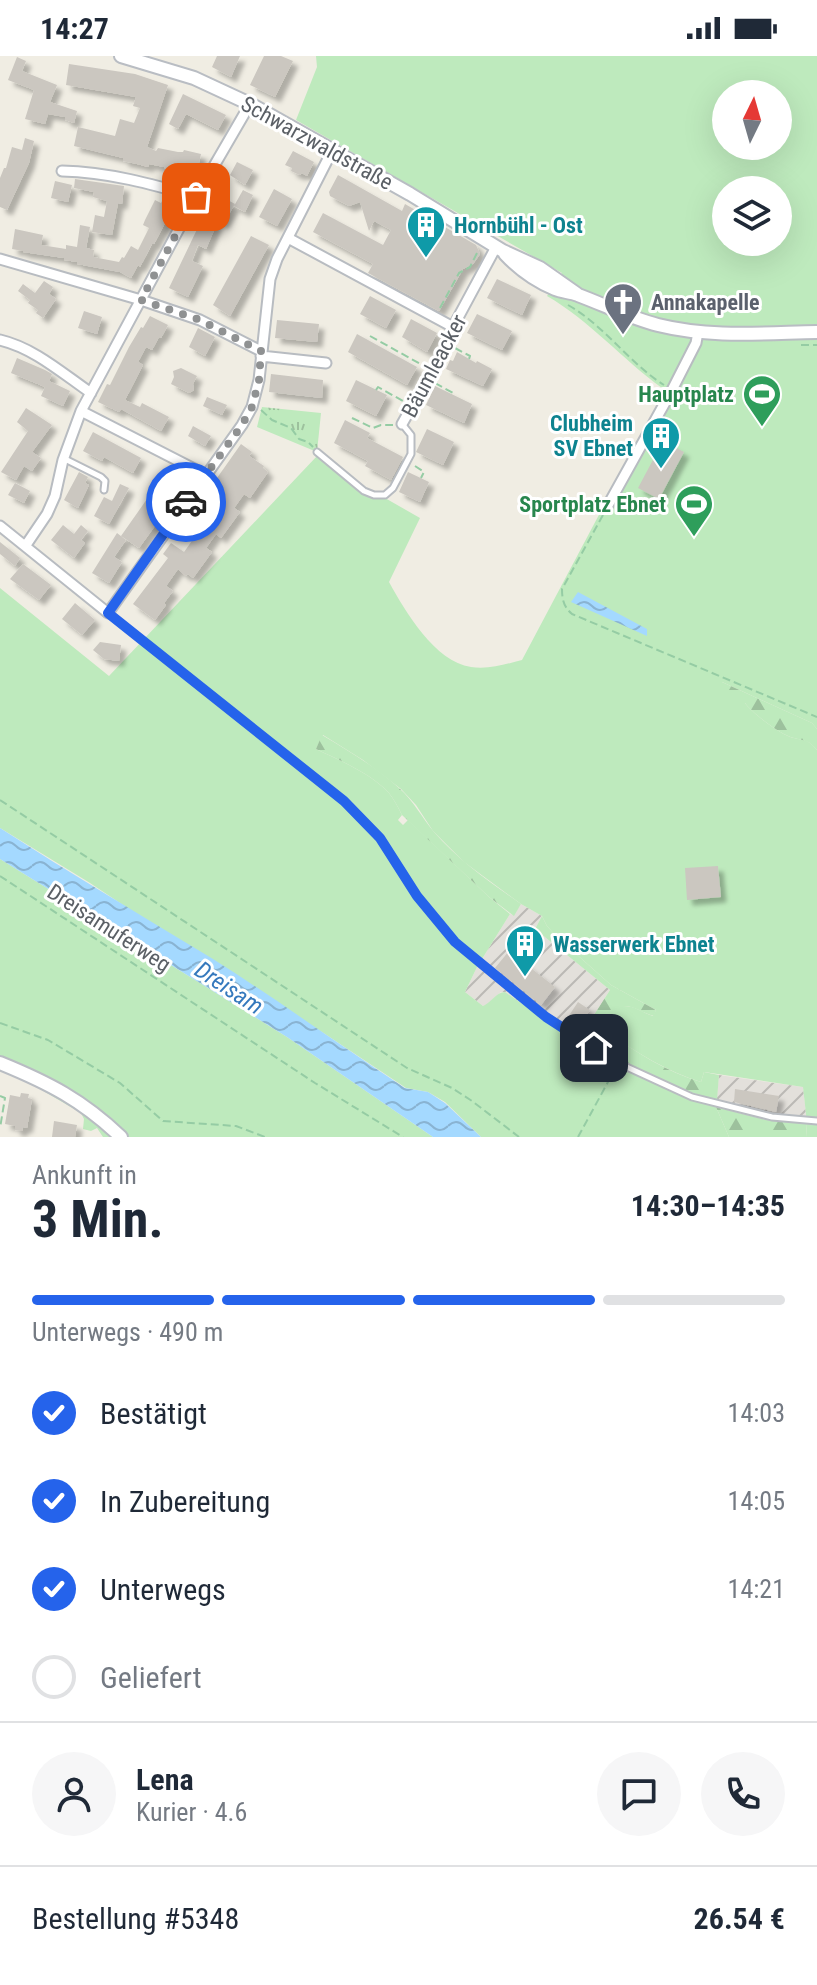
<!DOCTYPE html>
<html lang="de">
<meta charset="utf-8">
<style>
body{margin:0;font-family:"Roboto Condensed",sans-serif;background:#f6f6f7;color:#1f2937;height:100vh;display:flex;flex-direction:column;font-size:30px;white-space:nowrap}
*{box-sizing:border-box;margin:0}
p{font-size:26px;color:#747a83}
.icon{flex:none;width:44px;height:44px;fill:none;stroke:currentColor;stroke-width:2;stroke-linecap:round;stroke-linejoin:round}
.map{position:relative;height:1081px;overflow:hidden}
.panel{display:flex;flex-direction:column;background:#fff;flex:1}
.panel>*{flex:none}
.needle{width:52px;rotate:5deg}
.buttons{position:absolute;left:712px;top:24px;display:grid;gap:16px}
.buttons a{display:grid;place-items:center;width:80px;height:80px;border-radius:50%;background:#fff;box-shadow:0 8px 32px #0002;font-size:40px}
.pin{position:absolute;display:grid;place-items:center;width:68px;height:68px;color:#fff;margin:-34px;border-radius:16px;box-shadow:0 4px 12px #0006}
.courier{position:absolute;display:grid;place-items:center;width:80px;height:80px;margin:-40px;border:6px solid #2563eb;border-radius:50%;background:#fff;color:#222;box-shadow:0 2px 10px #0007}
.overview em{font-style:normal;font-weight:700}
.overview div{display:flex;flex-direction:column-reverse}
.overview{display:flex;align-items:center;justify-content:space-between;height:136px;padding:0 32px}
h1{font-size:52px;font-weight:700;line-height:60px}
.bar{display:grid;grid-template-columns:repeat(4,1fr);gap:12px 8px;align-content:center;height:96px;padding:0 32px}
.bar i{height:10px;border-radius:6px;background:#e0e1e3}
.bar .current{background:#2563eb}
.bar p{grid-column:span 4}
.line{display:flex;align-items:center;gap:20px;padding:0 32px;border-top:2px solid #e0e1e3}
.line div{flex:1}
.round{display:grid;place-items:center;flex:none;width:84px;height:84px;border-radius:42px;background:#f6f6f7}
ol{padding:0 32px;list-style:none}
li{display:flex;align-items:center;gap:24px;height:88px}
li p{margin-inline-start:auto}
li .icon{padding:8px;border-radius:50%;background:#2563eb;color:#fff;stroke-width:4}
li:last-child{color:#747a83}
li i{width:44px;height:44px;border:4px solid #e0e1e3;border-radius:50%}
.status{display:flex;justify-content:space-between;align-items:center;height:56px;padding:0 40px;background:#fff;direction:ltr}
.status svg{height:22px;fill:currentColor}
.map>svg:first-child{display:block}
.industrial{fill:url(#industrial-furrows)}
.green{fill:#beeabd;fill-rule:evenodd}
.forest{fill:url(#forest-firs)}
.park{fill:url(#park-tufts)}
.water{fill:url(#water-waves)}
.building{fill:#cbc7c0;filter:url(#shadow)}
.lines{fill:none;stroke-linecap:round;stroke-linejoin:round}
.lane-casing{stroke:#b8bcc1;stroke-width:9}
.street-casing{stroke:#b8bcc1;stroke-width:13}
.secondary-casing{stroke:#b9bdc3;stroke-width:16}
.path{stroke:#95cca4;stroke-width:2;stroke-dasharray:8 4;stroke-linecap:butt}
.lane{stroke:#fff;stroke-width:5}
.street{stroke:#fff;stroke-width:9}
.secondary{stroke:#fff;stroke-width:12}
.done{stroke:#8f9192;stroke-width:8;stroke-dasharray:0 14.4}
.route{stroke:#2563eb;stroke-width:10}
.labels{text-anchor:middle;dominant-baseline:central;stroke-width:6;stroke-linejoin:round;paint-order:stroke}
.street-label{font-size:22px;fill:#5b6066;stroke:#fff}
.culture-label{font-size:22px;font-weight:bold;fill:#0d838f;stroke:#fff;text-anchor:start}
.worship-label{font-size:22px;font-weight:bold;fill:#5b616d;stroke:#fff;text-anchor:start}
.leisure-label{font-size:22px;font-weight:bold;fill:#27864d;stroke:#fff;text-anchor:end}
.water-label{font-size:24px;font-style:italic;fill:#3579bd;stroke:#fff}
</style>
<div class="status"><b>14:27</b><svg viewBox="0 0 49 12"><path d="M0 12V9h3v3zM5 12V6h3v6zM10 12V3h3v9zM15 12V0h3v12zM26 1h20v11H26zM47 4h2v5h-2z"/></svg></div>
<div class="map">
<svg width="817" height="1081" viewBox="0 0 817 1081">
<defs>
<pattern id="industrial-furrows" width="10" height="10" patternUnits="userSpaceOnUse" patternTransform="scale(2)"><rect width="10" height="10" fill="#e3e0db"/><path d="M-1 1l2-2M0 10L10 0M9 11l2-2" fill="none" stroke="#bbb9b5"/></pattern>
<pattern id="forest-firs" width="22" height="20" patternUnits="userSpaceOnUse" patternTransform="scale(2)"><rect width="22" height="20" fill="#beeabd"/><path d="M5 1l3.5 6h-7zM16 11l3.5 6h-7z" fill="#9dc19d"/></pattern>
<pattern id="park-tufts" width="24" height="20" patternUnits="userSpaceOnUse" patternTransform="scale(2)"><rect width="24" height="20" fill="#beeabd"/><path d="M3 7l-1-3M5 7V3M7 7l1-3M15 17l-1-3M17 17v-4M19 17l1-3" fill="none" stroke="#9dc19d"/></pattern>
<pattern id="water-waves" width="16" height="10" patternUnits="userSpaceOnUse" patternTransform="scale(2)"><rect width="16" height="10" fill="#a4d9ff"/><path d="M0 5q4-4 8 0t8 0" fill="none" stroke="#89b3d2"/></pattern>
<filter id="shadow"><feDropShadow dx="5.5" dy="5.5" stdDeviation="2" flood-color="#0004"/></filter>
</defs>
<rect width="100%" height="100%" fill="#f0ede3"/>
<path class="industrial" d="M 521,848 L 542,860 L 535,873 L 610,934 L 577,985 L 505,936 L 501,936 L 487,949 L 483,950 L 465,936 L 477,911 L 510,858 L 514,859 Z
M 719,1019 L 803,1031 L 807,1067 L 766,1064 L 716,1051 Z"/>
<path class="green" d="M 316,0 L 817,0 L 817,673 L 812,667 L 722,626 L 717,626 L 738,647 L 745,647 C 752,657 782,680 794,682 C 806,685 808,683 817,694 L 817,1081 L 806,1081 L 807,1067 L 803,1031 L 704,1016 L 701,1026 C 667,1016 637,996 607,977 L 621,950 C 635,949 641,956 653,960 L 656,954 L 611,929 L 556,880 L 547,870 L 542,860 L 521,848 L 464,806 L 433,775 L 416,749 L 401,733 L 363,704 L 323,679 L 316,693 C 339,704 365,715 384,732 C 392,739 397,749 402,759 L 398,764 L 403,769 L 408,764 L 489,841 L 510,858 L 477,911 L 465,936 L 483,950 C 491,947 496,936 505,936 L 576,985 L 581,979 C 621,1004 670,1033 717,1044 L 716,1051 L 729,1081 L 481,1081 L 445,1046 L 428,1036 L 406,1032 L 325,978 L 129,853 L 90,827 L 0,772 L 0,532 L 109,620 L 317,400 L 364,437 L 375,442 L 385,442 L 420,462 L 389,526 C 405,555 435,606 471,611 C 488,614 506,608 522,604 L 663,338 L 662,332 C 622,303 590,265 547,240 L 562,217 L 296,64 L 317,11 ZM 726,38 L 778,38 L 778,90 L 726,90 ZM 726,134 L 778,134 L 778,186 L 726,186 Z
M 0,803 L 287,981 L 433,1081 L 103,1081 L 97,1072 L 91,1075 L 83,1073 L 84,1063 L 81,1057 L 35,1030 L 0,1014 Z"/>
<path class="forest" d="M 717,625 L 722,626 L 812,667 L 817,673 L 817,694 C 809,684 805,685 794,682 C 782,680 752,657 745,647 L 738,647 L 731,651 L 726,651 C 718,644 716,636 717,625 Z
M 322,679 C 349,695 376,711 399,732 C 414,745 422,762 434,776 C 459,805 490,826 521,848 L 514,860 L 489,841 L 402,759 C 397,749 392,739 384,732 C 365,715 339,704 316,693 Z
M 542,860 L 547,870 L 556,880 L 611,929 L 656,954 L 654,960 C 642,957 634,949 622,950 L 608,977 C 637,996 666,1016 701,1026 L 704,1016 L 719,1019 L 717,1044 C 668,1032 623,1006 581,979 L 610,934 L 535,873 Z
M 716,1051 L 766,1064 L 807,1067 L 806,1081 L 729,1081 Z"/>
<path class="park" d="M 262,351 L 321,357 L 317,396 L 257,371 Z"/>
<path class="water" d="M 578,536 L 647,573 L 647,580 L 571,546 Z
M 0,772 C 70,817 142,860 213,903 C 278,944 341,990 405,1032 L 428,1036 L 445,1047 L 481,1081 L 433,1081 L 287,981 L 0,803 Z"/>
<path class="building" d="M 217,0 L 240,0 L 231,21 L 212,11 Z
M 264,0 L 281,0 L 293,5 L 275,41 L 250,29 Z
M 17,1 L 26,5 L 22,15 L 57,29 L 50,46 L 77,55 L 74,67 L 65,64 L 65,61 L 48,58 L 45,68 L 25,63 L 34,34 L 8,24 Z
M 69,8 L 135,18 L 168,29 L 147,91 L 156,95 L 158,92 L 178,96 L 183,96 L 184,94 L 201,98 L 197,116 L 189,115 L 187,124 L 178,122 L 180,114 L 167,115 L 164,111 L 149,108 L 148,111 L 137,108 L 123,105 L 123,102 L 74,90 L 78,71 L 115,80 L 120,63 L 134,67 L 140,52 L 133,50 L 136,41 L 66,29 Z
M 183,38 L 226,59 L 218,74 L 186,58 L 178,73 L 169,68 Z
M 25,82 L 34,85 L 29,107 L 7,154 L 0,151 L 0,122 L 4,112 L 6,112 L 12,91 L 22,94 Z
M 293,95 L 314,106 L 307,120 L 302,117 L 300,119 L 291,115 L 292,112 L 285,109 Z
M 237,106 L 253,114 L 245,129 L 230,119 Z
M 338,119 L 402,155 L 405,148 L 476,189 L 480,198 L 473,208 L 463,213 L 439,255 L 368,217 L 373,208 L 313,176 L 323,157 L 383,189 L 391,174 L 374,165 L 369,175 L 360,146 L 349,150 L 330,140 L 329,136 Z
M 75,123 L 124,130 L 122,148 L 118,147 L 112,179 L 92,176 L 95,159 L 104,161 L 107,145 L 93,141 L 94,136 L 74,132 Z
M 55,125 L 72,129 L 68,146 L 51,142 Z
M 274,133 L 292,143 L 277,170 L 259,161 Z
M 243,134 L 253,139 L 245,156 L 234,150 Z
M 164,141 L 174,146 L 171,151 L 173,152 L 154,188 L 152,188 L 140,211 L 138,209 L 131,222 L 120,216 L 77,208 L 77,206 L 64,204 L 64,202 L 23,196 L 23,195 L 12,193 L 15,173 L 43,179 L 41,189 L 66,193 L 66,189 L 77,191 L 80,169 L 90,171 L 86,192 L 94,194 L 93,201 L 119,206 L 122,201 L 124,202 L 131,190 L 138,194 L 149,172 L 143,169 L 145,164 L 155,144 L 161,147 Z
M 224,142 L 235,148 L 223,168 L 218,165 L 206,193 L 198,189 L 192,205 L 203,210 L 188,241 L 169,232 L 201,165 L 204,167 L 217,143 L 222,146 Z
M 251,180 L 269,189 L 230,260 L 213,249 Z
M 497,223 L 531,239 L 522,259 L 487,242 Z
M 44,225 L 53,231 L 49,238 L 56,243 L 43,262 L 36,257 L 38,254 L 28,247 L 30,244 L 18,235 L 23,228 L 35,237 Z
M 370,240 L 396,254 L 386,272 L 360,258 Z
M 84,255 L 102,261 L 97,278 L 78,272 Z
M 477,258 L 512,275 L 502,294 L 467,277 Z
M 150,260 L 168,269 L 161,282 L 159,281 L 152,294 L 146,291 L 138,306 L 143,309 L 125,344 L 140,351 L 142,347 L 169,361 L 161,375 L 121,353 L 119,356 L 98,346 L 107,328 L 110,329 L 129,291 L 141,271 L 143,272 Z
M 411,263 L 437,277 L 427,296 L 402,281 Z
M 277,264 L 319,268 L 317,286 L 275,282 Z
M 198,272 L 215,281 L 205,300 L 189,291 Z
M 357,278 L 417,311 L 407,329 L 348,296 Z
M 457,296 L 476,307 L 477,305 L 492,313 L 483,330 L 446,313 L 450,304 L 453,305 Z
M 17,302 L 45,314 L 52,318 L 49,325 L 70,335 L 63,350 L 41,340 L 45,331 L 11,317 Z
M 181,312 L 197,320 L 193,328 L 194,334 L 189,337 L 171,328 L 174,321 L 173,315 Z
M 271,318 L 323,324 L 322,342 L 269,336 Z
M 356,324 L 387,339 L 376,360 L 346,345 Z
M 435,330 L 472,348 L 464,367 L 426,349 Z
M 207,341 L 227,349 L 222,359 L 203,350 Z
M 26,352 L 52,369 L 32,396 L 41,402 L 32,415 L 24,410 L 16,424 L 1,416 L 28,375 L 17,366 Z
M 345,364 L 370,377 L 367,382 L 403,401 L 391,424 L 365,410 L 368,405 L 334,387 Z
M 193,370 L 211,380 L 205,390 L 188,380 Z
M 427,373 L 454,386 L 443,409 L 416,396 Z
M 93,376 L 141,402 L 133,417 L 104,401 L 102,405 L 83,395 Z
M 663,385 L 684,396 L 659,443 L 638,432 Z
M 241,388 L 252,396 L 249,400 L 264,410 L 263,412 L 268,416 L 250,442 L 244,438 L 234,452 L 240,456 L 221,482 L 216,478 L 206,492 L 212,496 L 193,522 L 188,518 L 186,520 L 178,513 L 166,530 L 173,535 L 164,547 L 166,549 L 155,564 L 133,548 L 168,502 L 163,498 L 171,487 L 184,496 L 194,482 L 181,473 Z
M 79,416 L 88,421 L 85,427 L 89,429 L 78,452 L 64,444 Z
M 408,416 L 429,426 L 420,446 L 399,436 Z
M 15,427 L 30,435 L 24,447 L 8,439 Z
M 120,428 L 129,432 L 109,468 L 94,460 L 104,441 L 112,445 Z
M 147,443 L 165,456 L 139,492 L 121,480 Z
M 63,469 L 74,478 L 81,469 L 88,475 L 81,484 L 85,487 L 74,502 L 51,484 Z
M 117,477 L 126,484 L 114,501 L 122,506 L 109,527 L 92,517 Z
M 0,486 L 20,502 L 15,510 L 0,498 Z
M 23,508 L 51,529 L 39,544 L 10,523 Z
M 75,547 L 95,564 L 82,579 L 62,563 Z
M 100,586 L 121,589 L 119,605 L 104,603 L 93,594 Z
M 718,810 L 721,841 L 687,844 L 685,812 Z
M 509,895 L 555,931 L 541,949 L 495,912 Z
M 578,946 L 590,954 L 578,972 L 566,964 Z
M 735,1033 L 779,1040 L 776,1056 L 734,1046 Z
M 21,1037 L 29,1038 L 28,1042 L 32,1043 L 27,1072 L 23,1071 L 22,1075 L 15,1074 L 15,1070 L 5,1068 L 10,1039 L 20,1041 Z
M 54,1065 L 77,1069 L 75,1081 L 52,1081 Z"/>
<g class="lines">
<g class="lane-casing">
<path id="lane" d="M 317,396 L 364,435 L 374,439 L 385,439 L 393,432 L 411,398 L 411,379 L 403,369
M 65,403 L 101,421 L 105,425 L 104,434
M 108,557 L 344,745 L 380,782 L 417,840 L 455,886 L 546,961 L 618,1007 L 692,1041 L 772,1061 L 817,1065"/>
</g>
<g class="street-casing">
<path id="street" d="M 62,115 C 108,116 152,128 196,141
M 288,182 L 453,271
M 0,203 L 141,244 L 200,264 L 261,295
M 0,284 C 34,292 62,317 91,337
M 261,300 L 326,307
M 81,355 L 206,419
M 402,368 L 447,288 L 453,271 L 496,191
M 607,451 L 672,334 L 696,287 L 698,276
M 0,470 L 108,557 L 242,369 L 252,351 L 259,324 L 270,223 L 277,203 L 332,95
M 26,489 L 47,458 L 55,440 L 63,404 L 81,355 L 196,141 L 250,48"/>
</g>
<g class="secondary-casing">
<path id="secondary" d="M 121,0 L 194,22 L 250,48 L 410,138 L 503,195 L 540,212 L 577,238
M 505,198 C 519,213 536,225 555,233 C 562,236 571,236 578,239 C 605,249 630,262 658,269 C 710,282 764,277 817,276
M 0,1007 C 49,1027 82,1044 121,1081"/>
</g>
<path class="path" d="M 568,249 C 605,270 629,307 664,329
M 440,252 L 459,217 L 470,211 L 478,195
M 370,280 L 424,310
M 801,289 L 817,289
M 455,292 L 470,300 L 469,303
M 435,327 L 453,337 L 452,339
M 376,334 L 378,331 L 403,345
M 261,354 L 272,364 L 291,372 L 299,383 L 308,386 L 313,391
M 352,362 L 373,372 L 381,369 L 393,369
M 415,410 L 424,416 L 421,422
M 603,459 L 562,533 C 562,544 564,551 572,558 L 817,661
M 0,744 L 407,1012 L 452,1032 L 472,1045 L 519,1081
M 0,820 L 315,1027 L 403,1081
M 0,967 L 48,984 L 120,1027 L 163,1065 L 236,1070 L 265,1081
M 0,1040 L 5,1042 L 0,1072
M 578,1081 L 614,1015"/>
<use href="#lane" class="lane"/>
<use href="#street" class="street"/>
<use href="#secondary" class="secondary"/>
</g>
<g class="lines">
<path class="done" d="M 186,446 L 242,369 L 252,351 L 259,324 L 261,295 L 200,264 L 141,244 L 196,141"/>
<path class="route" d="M 186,446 L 108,557 L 344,745 L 380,782 L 417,840 L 455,886 L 546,961 L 594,992"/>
</g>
<defs>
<g id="building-pin" transform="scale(2)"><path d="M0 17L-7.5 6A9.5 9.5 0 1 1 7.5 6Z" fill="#0f9aa8" stroke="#fff"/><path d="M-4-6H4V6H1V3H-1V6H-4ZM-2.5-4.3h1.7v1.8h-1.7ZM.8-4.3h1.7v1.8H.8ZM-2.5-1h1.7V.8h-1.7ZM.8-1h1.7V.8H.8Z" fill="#fff"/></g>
<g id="church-pin" transform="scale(2)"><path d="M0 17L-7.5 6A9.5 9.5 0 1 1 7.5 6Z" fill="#6b7280" stroke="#fff"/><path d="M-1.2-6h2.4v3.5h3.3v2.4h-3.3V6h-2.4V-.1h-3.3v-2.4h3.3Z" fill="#fff"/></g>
<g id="stadium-pin" transform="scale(2)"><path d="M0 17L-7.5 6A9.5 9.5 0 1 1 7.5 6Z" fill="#2e9e5b" stroke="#fff"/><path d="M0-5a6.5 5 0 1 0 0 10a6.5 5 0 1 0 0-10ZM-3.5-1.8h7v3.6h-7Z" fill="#fff"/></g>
</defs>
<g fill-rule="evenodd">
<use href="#building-pin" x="426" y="169"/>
<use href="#church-pin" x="623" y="246"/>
<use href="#stadium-pin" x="762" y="338"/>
<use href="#building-pin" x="661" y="380"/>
<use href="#stadium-pin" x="694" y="448"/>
<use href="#building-pin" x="525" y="888"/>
</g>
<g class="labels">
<g class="street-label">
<text transform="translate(317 87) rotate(29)">Schwarzwaldstraße</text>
<text transform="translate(434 310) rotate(-62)">Bäumleacker</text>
<text transform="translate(109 872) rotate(33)">Dreisamuferweg</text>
</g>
<g class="culture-label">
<text x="454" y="169">Hornbühl - Ost</text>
<text x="633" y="367" text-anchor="end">Clubheim<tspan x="633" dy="25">SV Ebnet</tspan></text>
<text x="553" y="888">Wasserwerk Ebnet</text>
</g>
<g class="worship-label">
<text x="651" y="246">Annakapelle</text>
</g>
<g class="leisure-label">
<text x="734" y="338">Hauptplatz</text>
<text x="666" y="448">Sportplatz Ebnet</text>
</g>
<g class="water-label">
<text transform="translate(229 932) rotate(33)">Dreisam</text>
</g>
</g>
</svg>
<div class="buttons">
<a><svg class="needle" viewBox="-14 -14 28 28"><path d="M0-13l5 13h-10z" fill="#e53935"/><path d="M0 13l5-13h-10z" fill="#747a83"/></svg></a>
<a><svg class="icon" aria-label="layers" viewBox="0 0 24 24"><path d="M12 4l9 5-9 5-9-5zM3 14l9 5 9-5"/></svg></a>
</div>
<div class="pin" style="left:196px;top:141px;background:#ea580c"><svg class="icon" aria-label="bag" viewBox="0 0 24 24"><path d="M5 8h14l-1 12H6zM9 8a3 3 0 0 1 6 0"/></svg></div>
<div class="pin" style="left:594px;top:992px;background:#1f2937"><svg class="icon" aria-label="home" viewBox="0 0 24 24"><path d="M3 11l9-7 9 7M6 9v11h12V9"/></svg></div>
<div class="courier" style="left:186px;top:446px"><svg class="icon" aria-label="car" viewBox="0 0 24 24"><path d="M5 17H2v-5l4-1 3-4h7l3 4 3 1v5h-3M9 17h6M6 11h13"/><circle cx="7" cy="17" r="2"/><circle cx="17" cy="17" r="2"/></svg></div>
</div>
<section class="panel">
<div class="overview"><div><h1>3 Min.</h1><p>Ankunft in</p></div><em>14:30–14:35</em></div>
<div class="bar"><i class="current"></i><i class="current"></i><i class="current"></i><i></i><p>Unterwegs · 490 m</p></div>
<ol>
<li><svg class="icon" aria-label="check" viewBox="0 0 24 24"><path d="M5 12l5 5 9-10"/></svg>Bestätigt<p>14:03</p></li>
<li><svg class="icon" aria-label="check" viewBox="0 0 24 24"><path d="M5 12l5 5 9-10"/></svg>In Zubereitung<p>14:05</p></li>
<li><svg class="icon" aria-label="check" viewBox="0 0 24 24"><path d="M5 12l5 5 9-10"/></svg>Unterwegs<p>14:21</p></li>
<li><i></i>Geliefert</li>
</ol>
<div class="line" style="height:144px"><a class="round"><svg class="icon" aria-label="person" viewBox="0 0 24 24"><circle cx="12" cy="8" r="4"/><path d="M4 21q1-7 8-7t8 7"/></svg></a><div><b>Lena</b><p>Kurier · 4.6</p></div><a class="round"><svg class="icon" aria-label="chat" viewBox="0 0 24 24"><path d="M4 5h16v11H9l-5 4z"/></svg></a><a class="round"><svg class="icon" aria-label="phone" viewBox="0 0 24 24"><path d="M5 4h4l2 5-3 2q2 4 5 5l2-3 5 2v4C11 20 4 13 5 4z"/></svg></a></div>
<div class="line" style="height:104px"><div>Bestellung #5348</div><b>26.54 €</b></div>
</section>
